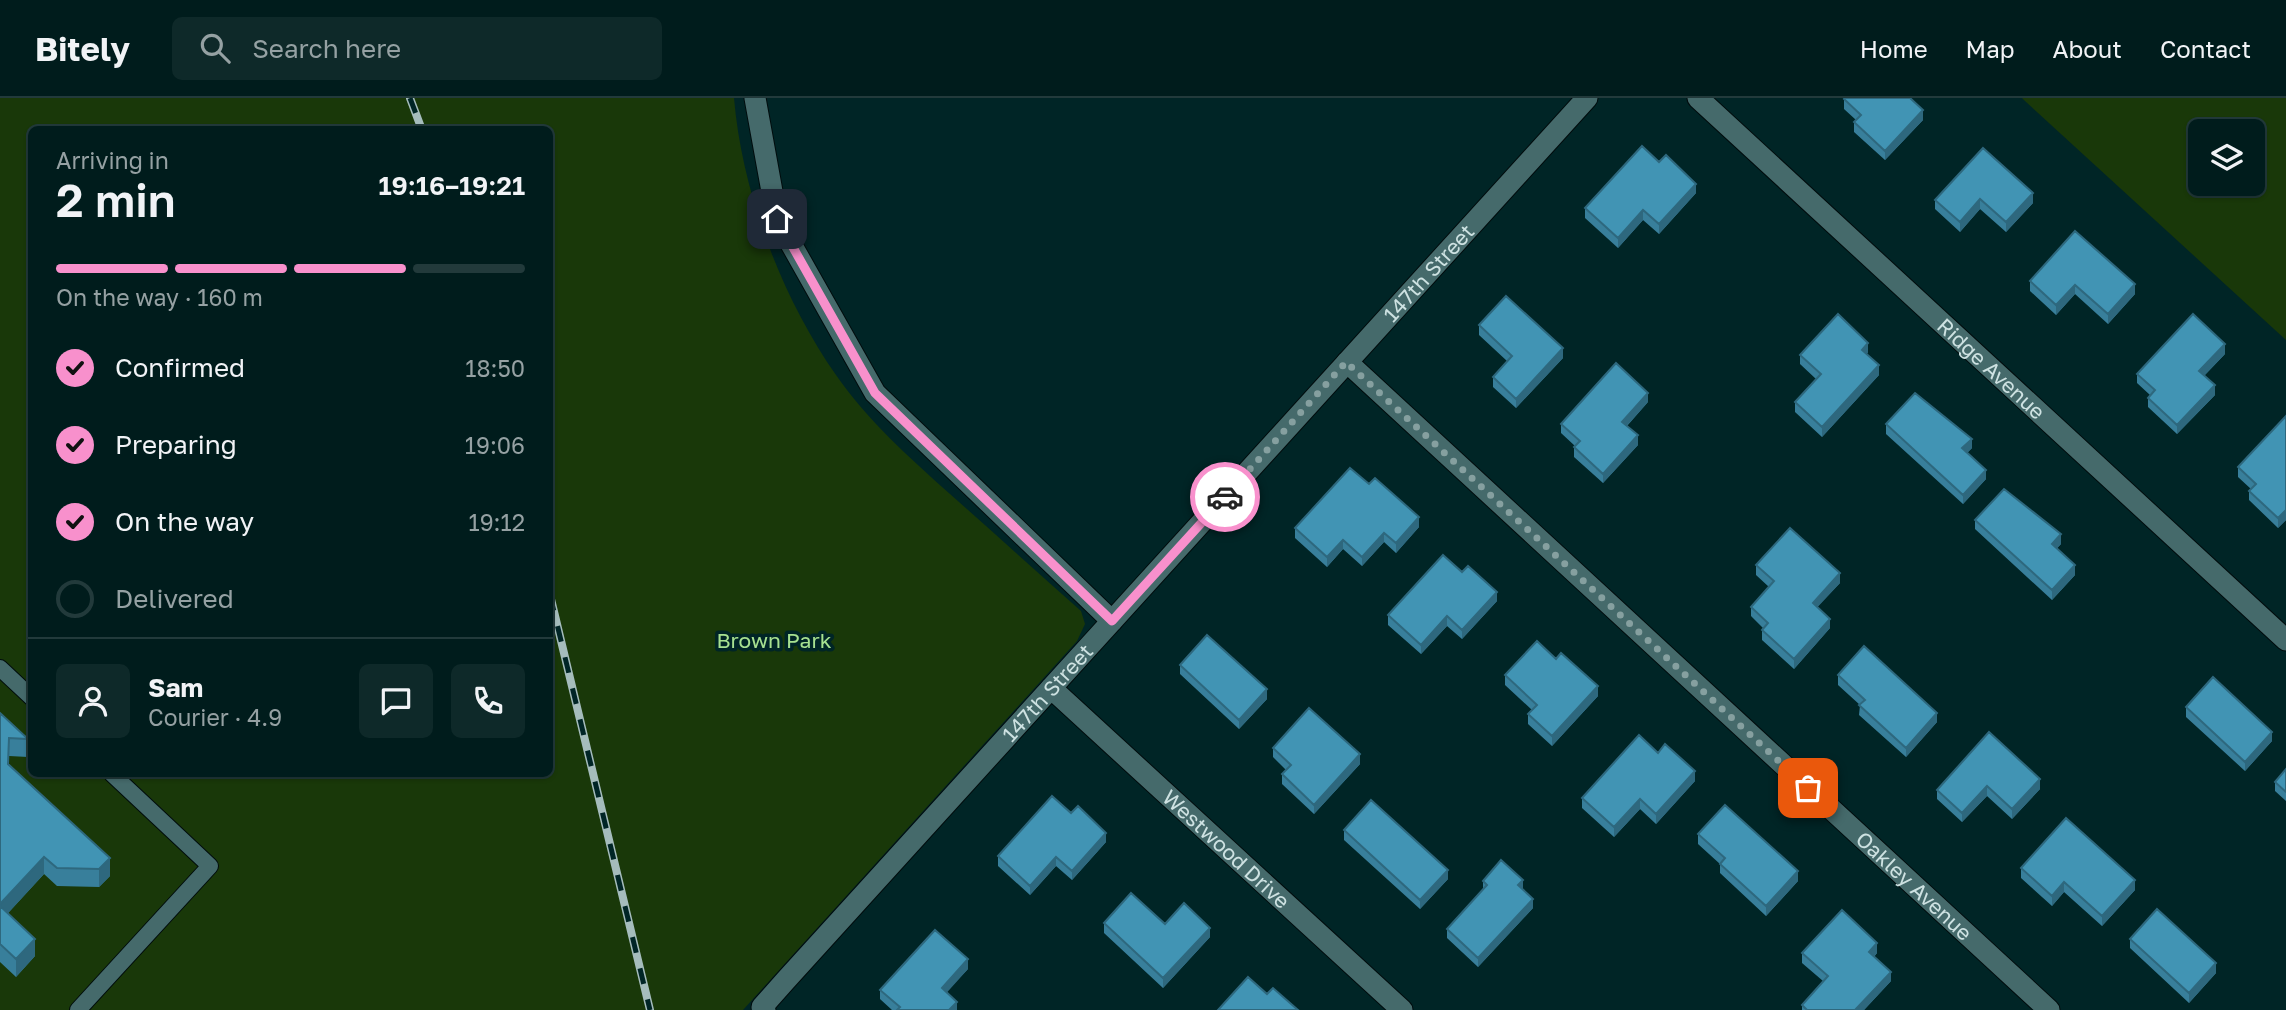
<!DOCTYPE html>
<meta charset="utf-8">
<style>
body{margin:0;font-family:"Golos Text",sans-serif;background:#0e2929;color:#f1f3f6;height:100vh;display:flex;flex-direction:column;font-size:26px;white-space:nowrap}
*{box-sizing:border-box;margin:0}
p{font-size:23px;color:#95a1a3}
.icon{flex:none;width:38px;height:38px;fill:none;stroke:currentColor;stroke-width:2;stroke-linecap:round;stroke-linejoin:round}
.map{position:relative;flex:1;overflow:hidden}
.sheet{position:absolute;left:28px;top:28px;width:525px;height:651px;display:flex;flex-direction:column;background:#001c1c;border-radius:10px;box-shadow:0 2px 5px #0004,0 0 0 2px #223a3b}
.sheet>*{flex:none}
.fabs{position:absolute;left:2188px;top:21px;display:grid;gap:14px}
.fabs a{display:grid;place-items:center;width:77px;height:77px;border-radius:10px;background:#001c1c;box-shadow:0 2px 5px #0004,0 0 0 2px #223a3b;font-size:35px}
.pin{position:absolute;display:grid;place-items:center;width:60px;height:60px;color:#fff;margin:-30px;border-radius:14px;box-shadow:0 4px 10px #0006}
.courier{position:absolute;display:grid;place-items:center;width:70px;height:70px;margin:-35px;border:5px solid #f890cc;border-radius:50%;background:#fff;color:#222;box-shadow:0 2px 9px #0007}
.headline em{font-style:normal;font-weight:600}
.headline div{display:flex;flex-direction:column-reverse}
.headline{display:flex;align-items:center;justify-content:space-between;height:119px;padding:0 28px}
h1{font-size:46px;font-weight:600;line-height:52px}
.bar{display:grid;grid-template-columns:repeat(4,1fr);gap:10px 7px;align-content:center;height:84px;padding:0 28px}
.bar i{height:9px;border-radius:5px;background:#223a3b}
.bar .on{background:#f890cc}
.bar p{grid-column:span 4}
.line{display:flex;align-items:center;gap:18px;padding:0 28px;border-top:2px solid #223a3b}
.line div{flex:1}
.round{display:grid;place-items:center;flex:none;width:74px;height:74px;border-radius:10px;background:#0e2929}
ol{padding:0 28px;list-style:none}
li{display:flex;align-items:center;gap:21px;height:77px}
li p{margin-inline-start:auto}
li .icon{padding:7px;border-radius:50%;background:#f890cc;color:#111;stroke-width:4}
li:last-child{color:#95a1a3}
li i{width:38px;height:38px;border:4px solid #223a3b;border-radius:50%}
header{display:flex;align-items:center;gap:42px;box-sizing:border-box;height:98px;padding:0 35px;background:#001c1c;border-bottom:2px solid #223a3b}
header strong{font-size:33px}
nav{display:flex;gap:38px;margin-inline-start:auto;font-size:24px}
.search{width:490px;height:63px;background:#0e2929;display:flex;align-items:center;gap:18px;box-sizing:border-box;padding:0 24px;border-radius:10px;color:#95a1a3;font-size:26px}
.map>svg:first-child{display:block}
.green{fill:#193809;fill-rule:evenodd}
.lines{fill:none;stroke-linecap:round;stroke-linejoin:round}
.service-casing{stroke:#000c0d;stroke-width:18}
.minor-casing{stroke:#000c0d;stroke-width:23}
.service{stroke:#456a6b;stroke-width:16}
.minor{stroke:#456a6b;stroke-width:21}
.rail-casing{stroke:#a5bcbc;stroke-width:8}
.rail{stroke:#002526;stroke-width:5;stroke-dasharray:16;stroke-linecap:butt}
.wall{fill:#387f9b}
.shaded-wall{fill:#2e687e}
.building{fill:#4194b4;stroke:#2e687e;stroke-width:2}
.done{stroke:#86a0a0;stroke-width:7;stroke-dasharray:0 12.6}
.route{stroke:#f890cc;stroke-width:9}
.labels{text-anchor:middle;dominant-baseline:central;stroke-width:7;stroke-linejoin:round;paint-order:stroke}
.street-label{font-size:21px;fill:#cee2e2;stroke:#002526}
.park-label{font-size:21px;fill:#a7e190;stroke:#002526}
</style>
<header>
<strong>Bitely</strong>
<div class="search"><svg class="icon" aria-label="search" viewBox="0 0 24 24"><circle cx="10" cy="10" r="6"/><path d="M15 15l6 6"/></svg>Search here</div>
<nav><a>Home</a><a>Map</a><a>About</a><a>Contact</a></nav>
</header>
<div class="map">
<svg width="2286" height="912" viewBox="0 0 2286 912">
<rect width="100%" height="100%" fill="#002526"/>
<path class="green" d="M 0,0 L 734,0 C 742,95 782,200 836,277 C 867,322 910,360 950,396 C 994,435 1037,474 1081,513 L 1085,526 L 1077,543 L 743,912 L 0,912 ZM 32,32 L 550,32 L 550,676 L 32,676 Z
M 2022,0 L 2286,0 L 2286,242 L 2025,3 ZM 2200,33 L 2252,33 L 2252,86 L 2200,86 Z"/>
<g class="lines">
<g class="service-casing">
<path id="service" d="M 0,570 L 32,600
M 78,912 L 210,768 L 112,676"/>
</g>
<g class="minor-casing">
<g id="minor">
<path d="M 755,0 L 777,121 L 875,295 L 1112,523"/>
<path id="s1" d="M 1698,0 L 2286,542"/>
<path id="s2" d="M 1347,264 L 2049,912"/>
<path id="s3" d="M 1051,590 L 1402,912"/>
<path id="s4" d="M 765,912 L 762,909 L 786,882 L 1587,0"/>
</g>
</g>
<use href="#service" class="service"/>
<use href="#minor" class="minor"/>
<g class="rail-casing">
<path id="rail" d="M 410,0 L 422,32
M 550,497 L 650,912"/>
</g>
<use href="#rail" class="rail"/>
</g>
<path class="wall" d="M 1844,1 L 1923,22 L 1885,62 L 1854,34 L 1854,24 L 1856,22 L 1844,11 Z
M 1983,50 L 2033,105 L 2006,134 L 1980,111 L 1960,134 L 1935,111 L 1935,102 Z
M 1659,64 L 1696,95 L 1659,136 L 1643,122 L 1618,150 L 1585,120 L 1585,110 Z
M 2075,133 L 2135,196 L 2108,226 L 2075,196 L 2056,217 L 2030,193 L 2030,183 Z
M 1479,227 L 1563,260 L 1516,310 L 1493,289 L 1493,279 L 1507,263 L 1479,237 Z
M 1868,254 L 1867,256 L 1879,277 L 1822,339 L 1795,314 L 1795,304 L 1816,281 L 1800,266 L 1800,257 Z
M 2225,256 L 2204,278 L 2215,297 L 2177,336 L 2148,309 L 2148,300 L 2150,297 L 2137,285 L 2137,276 Z
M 1648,304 L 1627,328 L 1638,347 L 1603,385 L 1574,359 L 1574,349 L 1575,348 L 1561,335 L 1561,326 Z
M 2286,318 L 2286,422 L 2278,430 L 2249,402 L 2249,393 L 2251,391 L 2238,379 L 2238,369 Z
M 1886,326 L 1972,350 L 1967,355 L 1986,381 L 1963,406 L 1886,336 Z
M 1975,422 L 2061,446 L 2056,451 L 2075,477 L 2052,502 L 1975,431 Z
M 1419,429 L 1396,455 L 1384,444 L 1362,468 L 1343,451 L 1327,469 L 1295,440 L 1295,430 Z
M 1756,467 L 1840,485 L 1817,509 L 1830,530 L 1794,571 L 1762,542 L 1762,532 L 1763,530 L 1751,518 L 1751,509 L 1769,489 L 1756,477 Z
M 1462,474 L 1497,503 L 1462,541 L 1447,528 L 1421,556 L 1388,527 L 1388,517 Z
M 1556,561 L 1598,598 L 1552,648 L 1528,626 L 1528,616 L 1532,612 L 1505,587 L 1505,577 Z
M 1180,567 L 1267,601 L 1239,631 L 1180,576 Z
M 1838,577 L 1937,624 L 1906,659 L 1859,617 L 1860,607 L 1838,587 Z
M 2186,609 L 2272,643 L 2245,673 L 2186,619 Z
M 0,615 L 28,641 L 28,659 L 9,658 L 9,666 L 110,778 L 99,789 L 57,788 L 44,776 L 8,815 L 35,858 L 16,879 L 0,864 Z
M 1989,634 L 2040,691 L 2012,721 L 1987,698 L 1962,724 L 1937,701 L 1937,692 Z
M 1273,650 L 1360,666 L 1314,716 L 1282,686 L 1282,676 L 1286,672 L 1273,659 Z
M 1658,655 L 1695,683 L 1656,726 L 1640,711 L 1614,739 L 1582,710 L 1582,700 Z
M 2286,671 L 2286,703 L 2275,693 L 2275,684 Z
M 1071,715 L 1106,744 L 1072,782 L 1056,768 L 1030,797 L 998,768 L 998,758 Z
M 1344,732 L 1448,781 L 1420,811 L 1344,742 Z
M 1698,736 L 1798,783 L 1766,818 L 1720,775 L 1720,766 L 1698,746 Z
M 2021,770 L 2135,792 L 2102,828 L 2064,794 L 2052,808 L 2021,780 Z
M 1483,783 L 1523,792 L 1533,810 L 1478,869 L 1447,840 L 1447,831 L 1483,792 Z
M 1104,825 L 1165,826 L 1210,839 L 1163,890 L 1104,835 Z
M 2130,841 L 2216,875 L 2189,905 L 2130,850 Z
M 1802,855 L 1877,855 L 1874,859 L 1891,883 L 1864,912 L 1802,912 L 1802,907 L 1823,883 L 1802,865 Z
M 968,871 L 946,894 L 957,912 L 892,912 L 880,901 L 880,892 Z"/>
<path class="shaded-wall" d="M 1923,12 L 1923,22 L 1885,62 L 1885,53 Z
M 1696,86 L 1696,95 L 1659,136 L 1659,126 Z
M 2033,95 L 2033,105 L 2006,134 L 2006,124 Z
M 1980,101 L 1980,111 L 1960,134 L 1960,124 Z
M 1643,112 L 1643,122 L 1618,150 L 1618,140 Z
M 2135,186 L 2135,196 L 2108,226 L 2108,216 Z
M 2075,187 L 2075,196 L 2056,217 L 2056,207 Z
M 1868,245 L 1868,254 L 1862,261 L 1862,252 Z
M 2225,246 L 2225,256 L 2199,283 L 2199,273 Z
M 1563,250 L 1563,260 L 1516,310 L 1516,301 Z
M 1879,267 L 1879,277 L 1822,339 L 1822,329 Z
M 2215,287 L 2215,297 L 2177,336 L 2177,327 Z
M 1648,295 L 1648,304 L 1622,333 L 1622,324 Z
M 1638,337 L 1638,347 L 1603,385 L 1603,376 Z
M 1972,341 L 1972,350 L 1962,360 L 1962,350 Z
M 1986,372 L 1986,381 L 1963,406 L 1963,397 Z
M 2286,412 L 2286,422 L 2278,430 L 2278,420 Z
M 1419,419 L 1419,429 L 1396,455 L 1396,445 Z
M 1384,435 L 1384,444 L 1362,468 L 1362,459 Z
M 2061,436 L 2061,446 L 2052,456 L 2052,446 Z
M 1343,442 L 1343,451 L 1327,469 L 1327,459 Z
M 2075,467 L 2075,477 L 2052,502 L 2052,492 Z
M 1840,475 L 1840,485 L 1813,514 L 1813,505 Z
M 1497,494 L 1497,503 L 1462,541 L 1462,532 Z
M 1447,518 L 1447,528 L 1421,556 L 1421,547 Z
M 1830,521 L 1830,530 L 1794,571 L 1794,561 Z
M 1598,588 L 1598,598 L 1552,648 L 1552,638 Z
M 1267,591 L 1267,601 L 1239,631 L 1239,622 Z
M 1937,615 L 1937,624 L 1906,659 L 1906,650 Z
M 2272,634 L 2272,643 L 2245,673 L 2245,664 Z
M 1360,656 L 1360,666 L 1314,716 L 1314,707 Z
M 1695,673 L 1695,683 L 1656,726 L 1656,716 Z
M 2040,681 L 2040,691 L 2012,721 L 2012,711 Z
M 1987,688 L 1987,698 L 1962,724 L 1962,715 Z
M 1640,701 L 1640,711 L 1614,739 L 1614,729 Z
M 1106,735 L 1106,744 L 1072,782 L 1072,773 Z
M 44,759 L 44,776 L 0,824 L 0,806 Z
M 1056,759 L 1056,768 L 1030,797 L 1030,788 Z
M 110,760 L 110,778 L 99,789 L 99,771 Z
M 1448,772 L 1448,781 L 1420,811 L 1420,802 Z
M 1798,773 L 1798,783 L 1766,818 L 1766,808 Z
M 1523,782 L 1523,792 L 1518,787 Z
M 2135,782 L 2135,792 L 2102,828 L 2102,818 Z
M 2064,784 L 2064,794 L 2052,808 L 2052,798 Z
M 1533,801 L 1533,810 L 1478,869 L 1478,860 Z
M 1210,830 L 1210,839 L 1163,890 L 1163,880 Z
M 35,841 L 35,858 L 16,879 L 16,861 Z
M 1877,845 L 1877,855 L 1869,864 L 1869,854 Z
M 968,861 L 968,871 L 942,900 L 942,890 Z
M 2216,865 L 2216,875 L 2189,905 L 2189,895 Z
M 1891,874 L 1891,883 L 1864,912 L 1855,912 Z
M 957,904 L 957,912 L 949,912 Z"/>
<path class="building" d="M 1845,0 L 1910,0 L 1923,12 L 1885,53 L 1854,24 L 1861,17 L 1844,1 Z
M 1642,48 L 1659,64 L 1666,57 L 1696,86 L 1659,126 L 1643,112 L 1618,140 L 1585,110 Z
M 1983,50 L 2033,95 L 2006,124 L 1980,101 L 1960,124 L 1935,102 Z
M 2075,133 L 2135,186 L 2108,216 L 2075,187 L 2056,207 L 2030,183 Z
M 1506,198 L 1563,250 L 1516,301 L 1493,279 L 1512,258 L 1479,227 Z
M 1838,216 L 1868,245 L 1862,252 L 1879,267 L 1822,329 L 1795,304 L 1821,276 L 1800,257 Z
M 2193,216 L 2225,246 L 2199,273 L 2215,287 L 2177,327 L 2148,300 L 2155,292 L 2137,276 Z
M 1616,265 L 1648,295 L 1622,324 L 1638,337 L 1603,376 L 1574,349 L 1580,343 L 1561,326 Z
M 1915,295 L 1972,341 L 1962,350 L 1986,372 L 1963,397 L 1886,326 Z
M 2286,318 L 2286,412 L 2278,420 L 2249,393 L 2256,386 L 2238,369 Z
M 1350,370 L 1369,386 L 1375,380 L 1419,419 L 1396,445 L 1384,435 L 1362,459 L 1343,442 L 1327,459 L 1295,430 Z
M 2004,391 L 2061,436 L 2052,446 L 2075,467 L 2052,492 L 1975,422 Z
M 1790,430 L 1840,475 L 1813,505 L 1830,521 L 1794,561 L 1762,532 L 1768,525 L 1751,509 L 1774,483 L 1756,467 Z
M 1443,457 L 1462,474 L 1468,468 L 1497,494 L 1462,532 L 1447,518 L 1421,547 L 1388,517 Z
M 1207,537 L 1267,591 L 1239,622 L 1180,567 Z
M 1537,543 L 1556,561 L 1561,555 L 1598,588 L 1552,638 L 1528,616 L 1537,607 L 1505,577 Z
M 1864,548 L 1937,615 L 1906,650 L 1859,607 L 1865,602 L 1838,577 Z
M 2213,579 L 2272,634 L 2245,664 L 2186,609 Z
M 1309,610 L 1360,656 L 1314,707 L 1282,676 L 1291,667 L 1273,650 Z
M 0,615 L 28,641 L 9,640 L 8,666 L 110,760 L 99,771 L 57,770 L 44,759 L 0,806 Z
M 1989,634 L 2040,681 L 2012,711 L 1987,688 L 1962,715 L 1937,692 Z
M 1639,637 L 1658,655 L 1665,646 L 1695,673 L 1656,716 L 1640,701 L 1614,729 L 1582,700 Z
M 2286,671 L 2286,694 L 2275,684 Z
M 1052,698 L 1071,715 L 1078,708 L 1106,735 L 1072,773 L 1056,759 L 1030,788 L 998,758 Z
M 1371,702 L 1448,772 L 1420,802 L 1344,732 Z
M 1725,707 L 1798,773 L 1766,808 L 1720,766 L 1725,760 L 1698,736 Z
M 2066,720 L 2135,782 L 2102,818 L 2064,784 L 2052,798 L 2021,770 Z
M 1501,762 L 1523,782 L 1518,787 L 1533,801 L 1478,860 L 1447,831 L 1487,787 L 1483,783 Z
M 1131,795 L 1165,826 L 1184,805 L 1210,830 L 1163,880 L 1104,825 Z
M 0,808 L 35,841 L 16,861 L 0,846 Z
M 2157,811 L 2216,865 L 2189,895 L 2130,841 Z
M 1842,812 L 1877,845 L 1869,854 L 1891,874 L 1855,912 L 1807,912 L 1802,907 L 1828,878 L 1802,855 Z
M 935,832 L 968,861 L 942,890 L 957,904 L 949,912 L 897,912 L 900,909 L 880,892 Z
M 1248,879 L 1267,896 L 1273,890 L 1298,912 L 1218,912 Z"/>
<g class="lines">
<path class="done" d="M 1225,399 L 1346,264 L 1808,690"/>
<path class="route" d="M 777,121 L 875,295 L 1112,523 L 1225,399"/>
</g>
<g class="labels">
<g class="street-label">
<text stroke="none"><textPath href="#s4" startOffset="996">147th Street</textPath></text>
<text stroke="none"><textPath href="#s1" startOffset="399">Ridge Avenue</textPath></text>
<text stroke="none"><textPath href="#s4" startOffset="429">147th Street</textPath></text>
<text stroke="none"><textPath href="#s3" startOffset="238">Westwood Drive</textPath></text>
<text stroke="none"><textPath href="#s2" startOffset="772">Oakley Avenue</textPath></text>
</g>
<g class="park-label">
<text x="774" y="542">Brown Park</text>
</g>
</g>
</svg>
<div class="fabs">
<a><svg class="icon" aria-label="layers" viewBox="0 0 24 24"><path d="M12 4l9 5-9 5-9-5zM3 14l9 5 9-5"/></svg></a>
</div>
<div class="pin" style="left:1808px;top:690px;background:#ea580c"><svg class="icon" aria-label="bag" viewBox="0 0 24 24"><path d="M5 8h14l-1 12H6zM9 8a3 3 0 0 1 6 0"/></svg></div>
<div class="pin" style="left:777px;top:121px;background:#1f2937"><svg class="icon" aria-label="home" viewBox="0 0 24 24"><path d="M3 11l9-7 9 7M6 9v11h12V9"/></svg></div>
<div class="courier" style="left:1225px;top:399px"><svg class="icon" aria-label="car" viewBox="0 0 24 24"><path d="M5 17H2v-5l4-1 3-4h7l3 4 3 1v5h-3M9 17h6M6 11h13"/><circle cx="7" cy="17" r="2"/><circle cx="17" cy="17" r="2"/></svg></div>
<section class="sheet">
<div class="headline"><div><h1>2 min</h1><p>Arriving in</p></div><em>19:16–19:21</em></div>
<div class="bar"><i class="on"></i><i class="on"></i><i class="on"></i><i></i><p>On the way · 160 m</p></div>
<ol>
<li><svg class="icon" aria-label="check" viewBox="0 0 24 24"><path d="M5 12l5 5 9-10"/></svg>Confirmed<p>18:50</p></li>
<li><svg class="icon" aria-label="check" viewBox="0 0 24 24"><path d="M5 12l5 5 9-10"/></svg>Preparing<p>19:06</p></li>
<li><svg class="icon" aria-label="check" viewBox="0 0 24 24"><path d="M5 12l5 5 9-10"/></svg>On the way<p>19:12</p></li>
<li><i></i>Delivered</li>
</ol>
<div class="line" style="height:126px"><a class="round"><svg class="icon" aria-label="person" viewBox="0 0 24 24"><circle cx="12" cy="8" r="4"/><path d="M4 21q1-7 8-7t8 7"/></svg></a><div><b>Sam</b><p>Courier · 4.9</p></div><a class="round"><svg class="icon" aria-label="chat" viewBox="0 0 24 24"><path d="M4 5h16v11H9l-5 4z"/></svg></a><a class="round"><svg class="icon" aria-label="phone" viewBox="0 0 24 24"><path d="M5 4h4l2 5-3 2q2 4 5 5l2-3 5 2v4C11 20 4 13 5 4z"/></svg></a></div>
</section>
</div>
